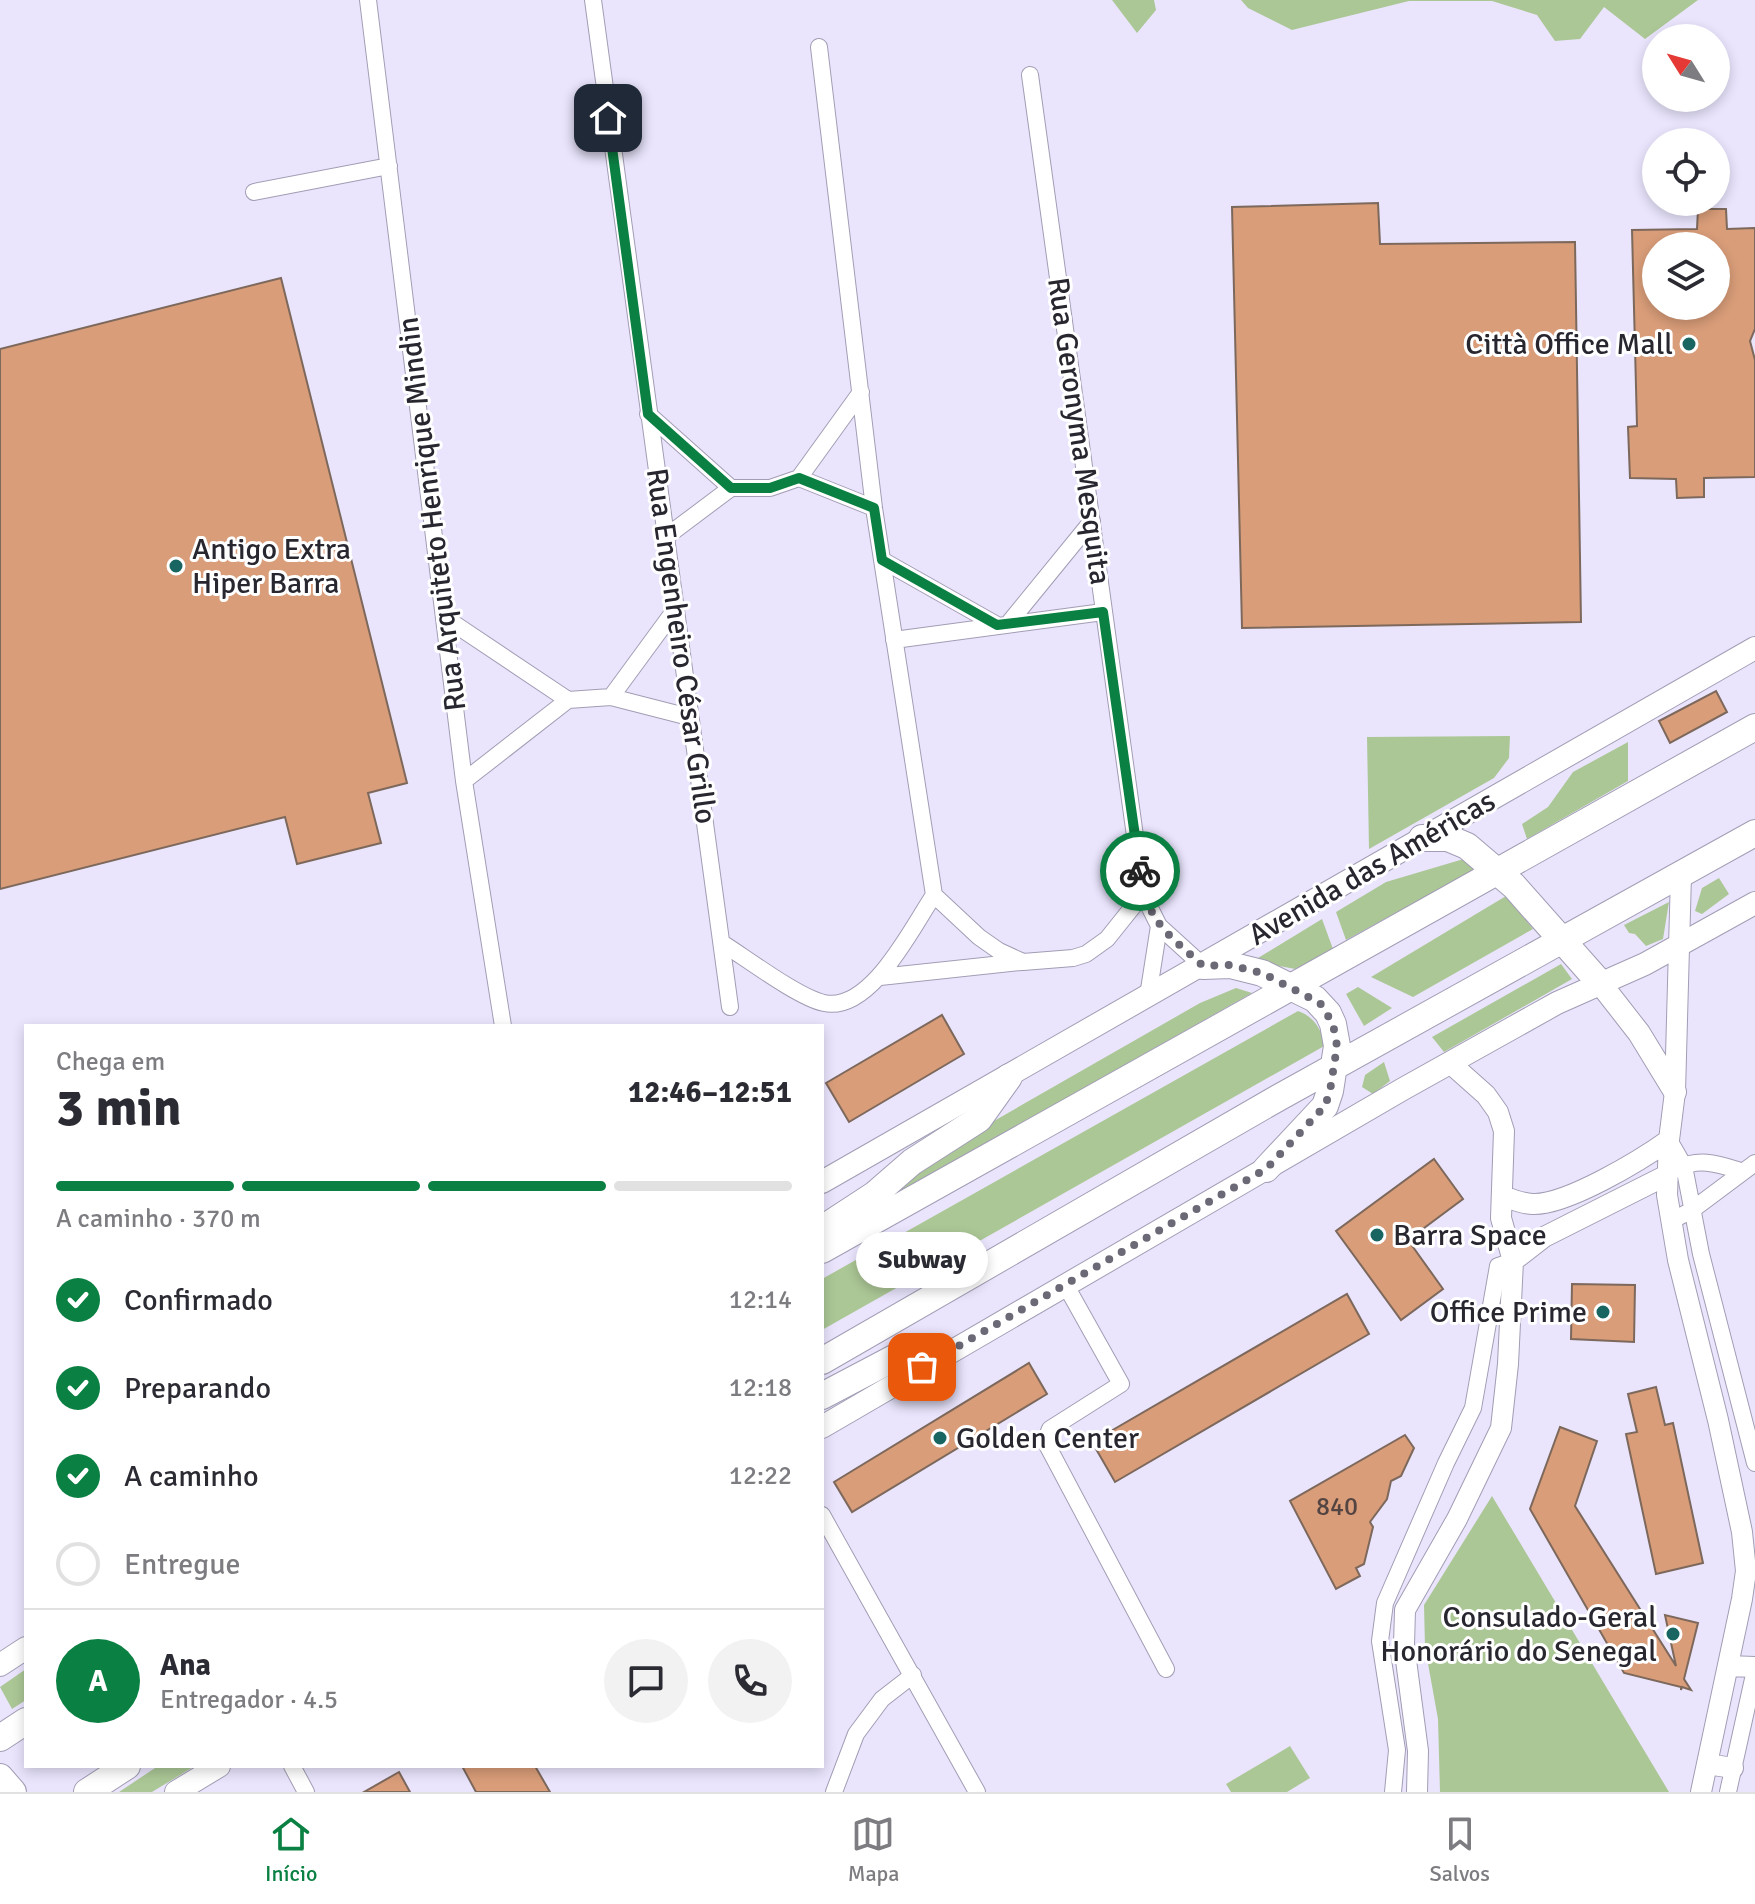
<!DOCTYPE html>
<html lang="pt">
<meta charset="utf-8">
<style>
body{margin:0;font-family:Signika,sans-serif;background:#f2f2f3;color:#2b2b33;height:100vh;display:flex;flex-direction:column;font-size:30px;white-space:nowrap}
*{box-sizing:border-box;margin:0}
p{font-size:26px;color:#7c7c81}
.icon{flex:none;width:44px;height:44px;fill:none;stroke:currentColor;stroke-width:2;stroke-linecap:round;stroke-linejoin:round}
.map{position:relative;flex:1;overflow:hidden}
.drawer{position:absolute;left:24px;top:1024px;width:800px;height:744px;display:flex;flex-direction:column;background:#fff;border-radius:0px;box-shadow:0 4px 12px #0003}
.drawer>*{flex:none}
.needle{width:52px;rotate:307deg}
.fabs{position:absolute;left:1642px;top:24px;display:grid;gap:16px}
.fabs a{display:grid;place-items:center;width:88px;height:88px;border-radius:50%;background:#fff;box-shadow:0 4px 12px #0003;font-size:40px}
.pin{position:absolute;display:grid;place-items:center;width:68px;height:68px;color:#fff;margin:-34px;border-radius:16px;box-shadow:0 4px 12px #0006}
.courier{position:absolute;display:grid;place-items:center;width:80px;height:80px;margin:-40px;border:6px solid #0b8043;border-radius:50%;background:#fff;color:#222;box-shadow:0 2px 10px #0007}
.bubble{position:absolute;height:56px;border-radius:28px;background:#fff;box-shadow:0 4px 12px #0003;font-size:26px;font-weight:700;line-height:56px;text-align:center}
.overview em{font-style:normal;font-weight:700}
.overview div{display:flex;flex-direction:column-reverse}
.overview{display:flex;align-items:center;justify-content:space-between;height:136px;padding:0 32px}
h1{font-size:52px;font-weight:700;line-height:60px}
.bar{display:grid;grid-template-columns:repeat(4,1fr);gap:12px 8px;align-content:center;height:96px;padding:0 32px}
.bar i{height:10px;border-radius:6px;background:#e1e1e2}
.bar .selected{background:#0b8043}
.bar p{grid-column:span 4}
.line{display:flex;align-items:center;gap:20px;padding:0 32px;border-top:2px solid #e1e1e2}
.line div{flex:1}
.round{display:grid;place-items:center;flex:none;width:84px;height:84px;border-radius:42px;background:#f2f2f3}
ol{padding:0 32px;list-style:none}
li{display:flex;align-items:center;gap:24px;height:88px}
li p{margin-inline-start:auto}
li .icon{padding:8px;border-radius:50%;background:#0b8043;color:#fff;stroke-width:4}
li:last-child{color:#7c7c81}
li i{width:44px;height:44px;border:4px solid #e1e1e2;border-radius:50%}
.tab-bar{display:flex;justify-content:space-around;align-items:center;height:112px;border-top:2px solid #e1e1e2;background:#fff;font-size:22px;color:#7c7c81}
.tab-bar a{display:grid;justify-items:center;gap:4px}
.tab-bar .selected{color:#0b8043}
.map>svg:first-child{display:block}
.green{fill:#acc796}
.building{fill:#d99d79;stroke:#7d685c;stroke-width:2;fill-rule:evenodd}
.lines{fill:none;stroke-linecap:round;stroke-linejoin:round}
.minor-casing{stroke:#a29db4;stroke-width:18}
.tertiary-casing{stroke:#a29db4;stroke-width:22}
.secondary-casing{stroke:#a29db4;stroke-width:24}
.trunk-casing{stroke:#a29db4;stroke-width:28}
.minor{stroke:#fff;stroke-width:16}
.tertiary{stroke:#fff;stroke-width:20}
.secondary{stroke:#fff;stroke-width:22}
.trunk{stroke:#fff;stroke-width:26}
.done{stroke:#6c6977;stroke-width:8;stroke-dasharray:0 14.4}
.route{stroke:#0b8043;stroke-width:10}
.poi-dot{fill:#186561;stroke:#fff;stroke-width:3}
.labels{text-anchor:middle;dominant-baseline:central;stroke-width:6;stroke-linejoin:round;paint-order:stroke}
.number-label{font-size:26px;fill:#544442}
.poi-label{font-size:30px;fill:#28262f;stroke:#fff;text-anchor:end}
.street-label{font-size:30px;fill:#28262f;stroke:#fff}
</style>
<div class="map">
<svg width="1755" height="1792" viewBox="0 0 1755 1792">
<rect width="100%" height="100%" fill="#eae5fd"/>
<path class="green" d="M 1112,0 L 1154,0 L 1156,10 L 1137,33 Z
M 1241,0 L 1698,0 L 1645,39 L 1604,7 L 1580,39 L 1555,41 L 1537,15 L 1492,1 L 1409,1 L 1292,30 L 1248,8 Z
M 1510,736 L 1509,758 L 1494,778 L 1369,849 L 1367,737 Z
M 1628,742 L 1628,781 L 1527,839 L 1522,824 L 1548,807 L 1573,772 Z
M 1467,858 L 1477,868 L 1346,940 L 1336,912 L 1386,882 Z
M 1719,878 L 1729,894 L 1702,914 L 1695,911 L 1702,888 Z
M 1506,896 L 1533,929 L 1413,997 L 1371,977 Z
M 1669,902 L 1663,939 L 1646,946 L 1635,934 L 1629,933 L 1624,925 Z
M 1322,919 L 1333,949 L 1295,969 L 1253,961 Z
M 1561,964 L 1572,979 L 1444,1052 L 1432,1037 Z
M 1358,987 L 1392,1008 L 1364,1026 L 1346,994 Z
M 1236,988 L 1252,993 L 871,1208 L 945,1149 L 1200,1003 Z
M 1298,1011 C 1315,1017 1320,1029 1326,1045 L 822,1330 L 822,1279 Z
M 1384,1062 L 1390,1081 L 1373,1094 L 1362,1087 L 1365,1075 Z
M 1492,1496 L 1669,1792 L 1440,1792 L 1438,1719 L 1425,1647 L 1424,1605 Z
M 26,1669 L 26,1700 L 12,1709 L 0,1687 Z
M 1290,1746 L 1310,1778 L 1287,1792 L 1231,1792 L 1226,1784 Z
M 158,1766 L 195,1766 L 152,1792 L 119,1792 Z"/>
<path class="building" d="M 1378,203 L 1380,244 L 1575,242 L 1581,622 L 1242,628 L 1232,207 Z
M 1698,209 L 1726,209 L 1727,229 L 1755,228 L 1755,329 L 1750,341 L 1755,360 L 1755,477 L 1704,478 L 1704,497 L 1677,498 L 1676,479 L 1630,478 L 1628,427 L 1637,426 L 1632,230 L 1697,229 ZM 1656,246 L 1716,246 L 1716,306 L 1656,306 Z
M 281,278 L 407,783 L 368,793 L 381,843 L 297,864 L 285,817 L 0,889 L 0,349 Z
M 1716,691 L 1727,712 L 1670,743 L 1659,721 Z
M 942,1015 L 964,1054 L 849,1122 L 826,1083 Z
M 1434,1159 L 1463,1199 L 1408,1240 L 1443,1289 L 1401,1320 L 1336,1231 Z
M 1572,1284 L 1635,1285 L 1634,1342 L 1571,1339 Z
M 1347,1294 L 1369,1334 L 1115,1482 L 1092,1442 Z
M 1029,1363 L 1047,1394 L 852,1512 L 834,1482 Z
M 1656,1387 L 1665,1425 L 1673,1423 L 1703,1563 L 1656,1574 L 1626,1434 L 1637,1432 L 1628,1394 Z
M 1560,1427 L 1597,1441 L 1575,1506 L 1676,1666 L 1665,1615 L 1698,1623 L 1684,1679 L 1691,1690 L 1682,1687 L 1681,1690 L 1681,1687 L 1624,1673 L 1530,1509 Z
M 1405,1435 L 1414,1448 L 1401,1476 L 1391,1481 L 1387,1499 L 1370,1522 L 1373,1527 L 1364,1564 L 1356,1568 L 1360,1576 L 1336,1589 L 1290,1501 Z
M 462,1766 L 535,1766 L 550,1792 L 476,1792 Z
M 399,1772 L 410,1792 L 364,1792 Z"/>
<g class="lines">
<g class="minor-casing">
<path id="minor" d="M 368,0 L 464,781 L 503,1026
M 593,0 L 730,1007
M 819,47 L 874,508 L 934,895
M 1030,75 L 1143,894 L 1159,926 L 1203,966
M 254,192 L 389,166
M 648,414 L 731,488
M 799,478 L 861,392
M 667,536 L 731,488 L 770,488 L 799,478 L 874,508
M 882,560 L 997,625
M 444,617 L 568,700
M 1008,624 L 1092,521
M 894,640 L 1103,612
M 611,697 L 677,607
M 464,781 L 568,700 L 611,697 L 689,717
M 722,943 C 746,958 799,998 824,1003 C 871,1013 912,927 934,895 L 979,937 L 999,951 L 1023,962 L 1073,958 L 1086,954 L 1107,939 L 1143,894
M 880,977 L 1021,962
M 1148,996 L 1159,926
M 1669,1140 L 1684,1166 L 1701,1254 L 1755,1463
M 1677,1169 C 1699,1157 1718,1164 1741,1171
M 1671,1221 L 1692,1210 L 1755,1163
M 1065,1284 L 1121,1384 L 1050,1429 L 1045,1441 L 1166,1669
M 822,1515 L 977,1792
M 292,1766 L 306,1792
M 834,1792 L 856,1734 L 882,1699 L 913,1675
M 1393,1792 L 1397,1750 L 1380,1641 L 1385,1603 L 1446,1463 L 1473,1408 L 1498,1266 L 1513,1261
M 1728,1792 L 1755,1670"/>
</g>
<g class="tertiary-casing">
<path id="tertiary" d="M 1681,875 L 1675,1092 L 1669,1140 L 1667,1195 L 1678,1260 L 1718,1420 L 1742,1532 L 1746,1571 L 1742,1599 L 1701,1792
M 1502,1196 C 1512,1199 1522,1204 1533,1204 C 1567,1205 1641,1160 1669,1140
M 1513,1261 L 1544,1237 L 1667,1175
M 1728,1666 L 1755,1667
M 1707,1764 L 1733,1768
M 1417,1792 L 1418,1751 L 1404,1645 L 1405,1610 L 1457,1519 L 1501,1428 L 1508,1364 L 1513,1261 L 1501,1218 L 1504,1131 L 1498,1112 L 1486,1095 L 1450,1063"/>
</g>
<g class="secondary-casing">
<path id="secondary" d="M 1600,983 L 1639,1033 L 1675,1092
M 822,1182 L 1755,648
M 822,1427 L 1403,1089 L 1557,1003 L 1645,964 L 1755,903
M 0,1665 L 26,1648
M 176,1792 L 219,1766"/>
</g>
<g class="trunk-casing">
<path id="trunk" d="M 1422,838 L 1448,838 L 1467,846 L 1514,886 L 1600,983
M 1203,966 L 1230,965 L 1262,973 L 1315,999 L 1328,1013 L 1333,1024 L 1337,1046 L 1330,1091 L 1325,1106 L 1266,1169
M 822,1229 L 874,1195 L 912,1162 L 979,1119 L 1009,1077
M 822,1250 L 1755,727
M 822,1361 L 1278,1098 L 1755,833
M 822,1396 L 898,1356 L 920,1353 L 942,1355
M 0,1738 L 26,1721
M 0,1777 L 13,1792
M 87,1792 L 127,1766"/>
</g>
<use href="#minor" class="minor"/>
<use href="#tertiary" class="tertiary"/>
<use href="#secondary" class="secondary"/>
<use href="#trunk" class="trunk"/>
</g>
<g class="lines">
<path class="done" d="M 922,1367 L 1266,1169 L 1325,1106 L 1330,1091 L 1337,1046 L 1333,1024 L 1320,1003 L 1262,973 L 1230,965 L 1203,966 C 1167,933 1147,922 1140,871"/>
<path class="route" d="M 608,118 L 648,414 L 731,488 L 770,488 L 799,478 L 874,508 L 882,560 L 997,625 L 1103,612 L 1140,871"/>
</g>
<g class="poi-dot">
<circle cx="1689" cy="344" r="8"/>
<circle cx="176" cy="566" r="8"/>
<circle cx="1377" cy="1235" r="8"/>
<circle cx="1603" cy="1312" r="8"/>
<circle cx="940" cy="1438" r="8"/>
<circle cx="1673" cy="1634" r="8"/>
</g>
<g class="labels">
<g class="number-label">
<text x="1337" y="1507">840</text>
</g>
<g class="poi-label">
<text x="1673" y="344">Città Office Mall</text>
<text x="192" y="549" text-anchor="start">Antigo Extra<tspan x="192" dy="34">Hiper Barra</tspan></text>
<text x="1393" y="1235" text-anchor="start">Barra Space</text>
<text x="1587" y="1312">Office Prime</text>
<text x="956" y="1438" text-anchor="start">Golden Center</text>
<text x="1657" y="1617">Consulado-Geral<tspan x="1657" dy="34">Honorário do Senegal</tspan></text>
</g>
<g class="street-label">
<text transform="translate(1079 431) rotate(82)">Rua Geronyma Mesquita</text>
<text transform="translate(432 514) rotate(-97)">Rua Arquiteto Henrique Mindin</text>
<text transform="translate(681 646) rotate(82)">Rua Engenheiro César Grillo</text>
<text transform="translate(1372 868) rotate(-30)">Avenida das Américas</text>
</g>
</g>
</svg>
<div class="fabs">
<a><svg class="needle" viewBox="-14 -14 28 28"><path d="M0-13l5 13h-10z" fill="#e53935"/><path d="M0 13l5-13h-10z" fill="#7c7c81"/></svg></a>
<a><svg class="icon" aria-label="locate" viewBox="0 0 24 24"><circle cx="12" cy="12" r="6"/><path d="M12 2v4M12 18v4M2 12h4M18 12h4"/></svg></a>
<a><svg class="icon" aria-label="layers" viewBox="0 0 24 24"><path d="M12 4l9 5-9 5-9-5zM3 14l9 5 9-5"/></svg></a>
</div>
<div class="pin" style="left:922px;top:1367px;background:#ea580c"><svg class="icon" aria-label="bag" viewBox="0 0 24 24"><path d="M5 8h14l-1 12H6zM9 8a3 3 0 0 1 6 0"/></svg></div>
<div class="pin" style="left:608px;top:118px;background:#1f2937"><svg class="icon" aria-label="home" viewBox="0 0 24 24"><path d="M3 11l9-7 9 7M6 9v11h12V9"/></svg></div>
<div class="courier" style="left:1140px;top:871px"><svg class="icon" aria-label="bike" viewBox="0 0 24 24"><circle cx="6" cy="16" r="4"/><circle cx="18" cy="16" r="4"/><path d="M6 16l4-8h5l3 8M10 8l3 8H6M13 5h3"/></svg></div>
<div class="bubble" style="left:856px;top:1232px;width:132px">Subway</div>
<section class="drawer">
<div class="overview"><div><h1>3 min</h1><p>Chega em</p></div><em>12:46–12:51</em></div>
<div class="bar"><i class="selected"></i><i class="selected"></i><i class="selected"></i><i></i><p>A caminho · 370 m</p></div>
<ol>
<li><svg class="icon" aria-label="check" viewBox="0 0 24 24"><path d="M5 12l5 5 9-10"/></svg>Confirmado<p>12:14</p></li>
<li><svg class="icon" aria-label="check" viewBox="0 0 24 24"><path d="M5 12l5 5 9-10"/></svg>Preparando<p>12:18</p></li>
<li><svg class="icon" aria-label="check" viewBox="0 0 24 24"><path d="M5 12l5 5 9-10"/></svg>A caminho<p>12:22</p></li>
<li><i></i>Entregue</li>
</ol>
<div class="line" style="height:144px"><b class="round" style="background:#0b8043;color:#fff">A</b><div><b>Ana</b><p>Entregador · 4.5</p></div><a class="round"><svg class="icon" aria-label="chat" viewBox="0 0 24 24"><path d="M4 5h16v11H9l-5 4z"/></svg></a><a class="round"><svg class="icon" aria-label="phone" viewBox="0 0 24 24"><path d="M5 4h4l2 5-3 2q2 4 5 5l2-3 5 2v4C11 20 4 13 5 4z"/></svg></a></div>
</section>
</div>
<nav class="tab-bar">
<a class="selected"><svg class="icon" aria-label="home" viewBox="0 0 24 24"><path d="M3 11l9-7 9 7M6 9v11h12V9"/></svg>Início</a>
<a><svg class="icon" aria-label="map" viewBox="0 0 24 24"><path d="M3 6l6-2 6 2 6-2v14l-6 2-6-2-6 2zM9 4v14M15 6v14"/></svg>Mapa</a>
<a><svg class="icon" aria-label="saved" viewBox="0 0 24 24"><path d="M7 4h10v16l-5-4-5 4z"/></svg>Salvos</a>
</nav>
